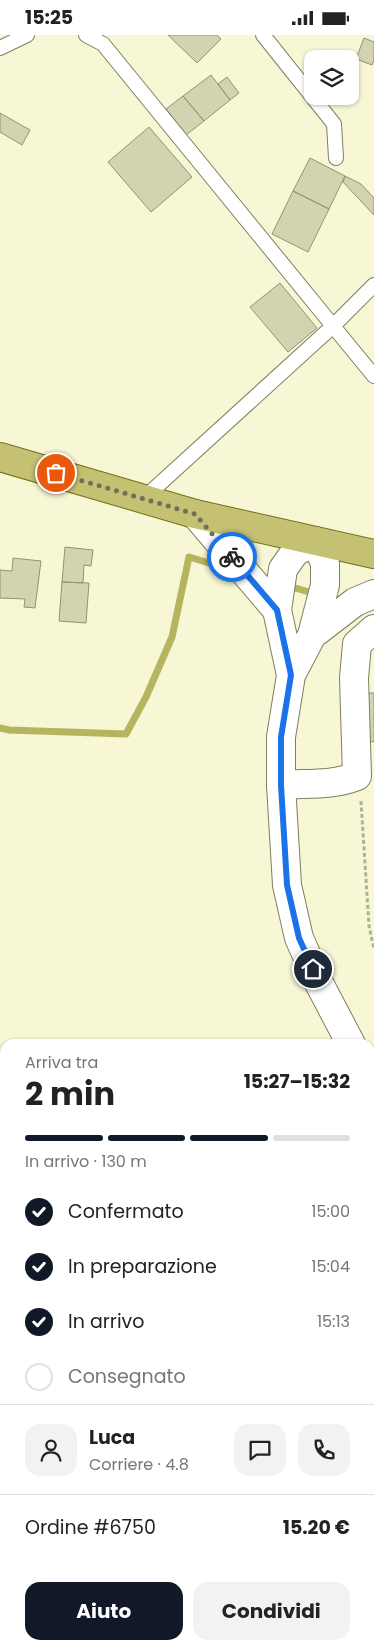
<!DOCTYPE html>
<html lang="it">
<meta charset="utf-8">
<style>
body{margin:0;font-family:Poppins,sans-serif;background:#f2f2f2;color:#222;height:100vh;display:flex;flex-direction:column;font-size:19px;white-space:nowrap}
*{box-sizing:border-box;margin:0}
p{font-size:16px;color:#767676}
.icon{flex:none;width:28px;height:28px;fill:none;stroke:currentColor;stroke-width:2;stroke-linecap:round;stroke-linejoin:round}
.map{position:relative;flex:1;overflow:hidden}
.details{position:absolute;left:0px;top:1004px;width:375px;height:611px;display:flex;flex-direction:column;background:#fff;border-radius:15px 15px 0 0;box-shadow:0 1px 4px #0004}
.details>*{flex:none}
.fabs{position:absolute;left:304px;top:15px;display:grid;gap:10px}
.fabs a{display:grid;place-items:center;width:55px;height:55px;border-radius:10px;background:#fff;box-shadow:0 1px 4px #0004;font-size:25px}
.pin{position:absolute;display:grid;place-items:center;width:42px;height:42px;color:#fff;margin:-21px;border:2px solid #fff;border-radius:50%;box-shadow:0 1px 5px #0007}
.courier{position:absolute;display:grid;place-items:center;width:50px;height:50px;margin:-25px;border:4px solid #1a73e8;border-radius:50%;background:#fff;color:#222;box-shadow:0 1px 6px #0007}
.headline em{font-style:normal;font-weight:700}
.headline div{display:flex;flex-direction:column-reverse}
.headline{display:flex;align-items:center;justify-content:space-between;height:85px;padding:0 25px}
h1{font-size:32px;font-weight:700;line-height:38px}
.bar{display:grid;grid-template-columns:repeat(4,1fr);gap:8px 5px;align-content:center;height:60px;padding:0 25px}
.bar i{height:6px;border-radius:4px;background:#e0e0e0}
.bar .on{background:#111827}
.bar p{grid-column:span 4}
.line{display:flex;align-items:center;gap:12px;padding:0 25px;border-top:1px solid #e0e0e0}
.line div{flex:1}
.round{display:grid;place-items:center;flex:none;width:52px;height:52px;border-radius:15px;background:#f2f2f2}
ol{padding:0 25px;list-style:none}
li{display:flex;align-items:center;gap:15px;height:55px}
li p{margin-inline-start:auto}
li .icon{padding:5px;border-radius:50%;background:#111827;color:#fff;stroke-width:4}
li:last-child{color:#767676}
li i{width:28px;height:28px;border:2px solid #e0e0e0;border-radius:50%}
.button{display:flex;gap:10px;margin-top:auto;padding:10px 25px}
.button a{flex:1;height:58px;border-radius:15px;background:#111827;color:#fff;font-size:20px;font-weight:700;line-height:58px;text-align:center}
.button a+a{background:#f2f2f2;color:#222}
.status{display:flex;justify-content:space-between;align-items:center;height:35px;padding:0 25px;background:#fff;direction:ltr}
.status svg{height:14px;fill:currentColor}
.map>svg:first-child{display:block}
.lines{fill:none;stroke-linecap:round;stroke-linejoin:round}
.stream{stroke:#b7b45f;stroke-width:7}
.building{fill:#d3d2b1;stroke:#939373}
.service-casing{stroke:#7f7f60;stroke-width:16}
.minor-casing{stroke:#7f7f60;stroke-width:30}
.secondary-casing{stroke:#7f7f60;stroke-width:30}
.primary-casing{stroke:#747016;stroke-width:30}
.path{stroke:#b0b095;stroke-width:3;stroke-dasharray:4 2.5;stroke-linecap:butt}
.service{stroke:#fff;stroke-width:14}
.minor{stroke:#fff;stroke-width:28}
.secondary{stroke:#fff;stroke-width:28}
.primary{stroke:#c4c172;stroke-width:28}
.done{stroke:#70705c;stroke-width:5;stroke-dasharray:0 9}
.route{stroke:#1a73e8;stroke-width:6}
</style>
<div class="status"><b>15:25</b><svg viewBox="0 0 49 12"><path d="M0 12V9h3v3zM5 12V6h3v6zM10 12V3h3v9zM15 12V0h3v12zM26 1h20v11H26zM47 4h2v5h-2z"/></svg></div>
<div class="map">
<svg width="374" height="1614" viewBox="0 0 374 1614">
<rect width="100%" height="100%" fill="#f7f7d5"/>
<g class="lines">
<path class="stream" d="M 285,550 L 316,559
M 0,693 L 9,695 L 126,699 L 146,662 L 172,602 L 189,522 L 229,534"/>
</g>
<path class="building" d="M 168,0 L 217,0 L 221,4 L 197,28 Z
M 364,3 L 374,7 L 374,25 L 372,30 L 356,24 Z
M 211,40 L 230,65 L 204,86 L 183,61 Z
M 227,42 L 239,58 L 230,65 L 218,49 Z
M 183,61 L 204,86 L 186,100 L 166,74 Z
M 0,78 L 30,95 L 22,110 L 0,97 Z
M 149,92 L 192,142 L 151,177 L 108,127 Z
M 310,123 L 345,141 L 329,174 L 293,156 Z
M 345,141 L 361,149 L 374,163 L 374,180 L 343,147 Z
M 293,156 L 329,174 L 308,217 L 272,199 Z
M 280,248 L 317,293 L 288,317 L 250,272 Z
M 65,512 L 93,515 L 91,531 L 84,530 L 83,548 L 62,547 Z
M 13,523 L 41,526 L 35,573 L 24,572 L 25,564 L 0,563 L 0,535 L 12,536 Z
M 62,547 L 89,548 L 86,588 L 59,586 Z
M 367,658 L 374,658 L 374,707 L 367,706 Z
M 200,1610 L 327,1610 L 326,1614 L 200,1614 Z"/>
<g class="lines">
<g class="service-casing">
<path id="service" d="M 86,0 L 103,9 L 333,291 L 374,250
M 263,0 L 334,89 L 336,123
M 0,13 L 27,0
M 143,464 L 333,291 L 374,341
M 370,1501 L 374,1477
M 370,1574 L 374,1575
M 348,1614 L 349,1610"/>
</g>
<g class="minor-casing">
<path id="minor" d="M 281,750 C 307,748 332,751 357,741 L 354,643 L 357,609 L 374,594"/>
</g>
<g class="secondary-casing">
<path id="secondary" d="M 195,479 L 277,575
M 312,600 L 355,567 L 374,559
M 291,640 L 277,575 L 283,534 L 295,517 L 315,506 L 325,528 L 325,550 L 312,600 L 291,640 L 281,702 L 281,750 L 287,850 L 299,903 L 320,950 L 351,1009
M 370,1044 L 374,1051"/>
</g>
<g class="primary-casing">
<path id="primary" d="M 0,422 L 195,479 L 374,519"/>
</g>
<path class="path" d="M 361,766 L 369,891 L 374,914"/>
<use href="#service" class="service"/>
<use href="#minor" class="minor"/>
<use href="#secondary" class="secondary"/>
<use href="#primary" class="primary"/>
</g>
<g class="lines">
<path class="done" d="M 56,438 L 195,479 L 232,522"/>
<path class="route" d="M 232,522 L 277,575 L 291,640 L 281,702 L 281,750 L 287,850 L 299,903 L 313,934"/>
</g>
</svg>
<div class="fabs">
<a><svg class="icon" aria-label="layers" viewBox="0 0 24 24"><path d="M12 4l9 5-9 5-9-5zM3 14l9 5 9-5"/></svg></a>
</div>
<div class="pin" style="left:56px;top:438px;background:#ea580c"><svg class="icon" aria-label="bag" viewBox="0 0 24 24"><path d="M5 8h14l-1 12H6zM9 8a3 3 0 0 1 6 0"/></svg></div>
<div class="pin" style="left:313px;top:934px;background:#1f2937"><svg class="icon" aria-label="home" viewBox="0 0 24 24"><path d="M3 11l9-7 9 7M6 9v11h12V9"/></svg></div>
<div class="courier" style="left:232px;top:522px"><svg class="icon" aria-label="bike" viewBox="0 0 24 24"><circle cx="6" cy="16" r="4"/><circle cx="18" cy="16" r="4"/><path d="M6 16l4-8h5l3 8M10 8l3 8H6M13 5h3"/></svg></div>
<section class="details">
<div class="headline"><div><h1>2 min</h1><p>Arriva tra</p></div><em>15:27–15:32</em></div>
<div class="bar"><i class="on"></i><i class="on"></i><i class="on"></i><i></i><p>In arrivo · 130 m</p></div>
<ol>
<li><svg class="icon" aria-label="check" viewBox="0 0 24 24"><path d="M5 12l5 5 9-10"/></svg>Confermato<p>15:00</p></li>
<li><svg class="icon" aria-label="check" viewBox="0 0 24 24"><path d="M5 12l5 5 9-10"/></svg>In preparazione<p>15:04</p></li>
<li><svg class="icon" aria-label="check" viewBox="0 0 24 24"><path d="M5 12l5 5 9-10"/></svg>In arrivo<p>15:13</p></li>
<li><i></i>Consegnato</li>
</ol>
<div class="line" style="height:90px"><a class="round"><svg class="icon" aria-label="person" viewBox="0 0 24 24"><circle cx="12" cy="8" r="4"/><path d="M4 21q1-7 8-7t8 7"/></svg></a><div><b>Luca</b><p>Corriere · 4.8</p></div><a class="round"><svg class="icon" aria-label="chat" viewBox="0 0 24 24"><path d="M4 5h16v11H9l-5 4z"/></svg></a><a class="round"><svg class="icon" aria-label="phone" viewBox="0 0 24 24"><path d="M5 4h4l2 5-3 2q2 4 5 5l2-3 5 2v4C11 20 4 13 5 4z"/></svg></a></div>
<div class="line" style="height:65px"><div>Ordine #6750</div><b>15.20 €</b></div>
<div class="button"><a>Aiuto</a><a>Condividi</a></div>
</section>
</div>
